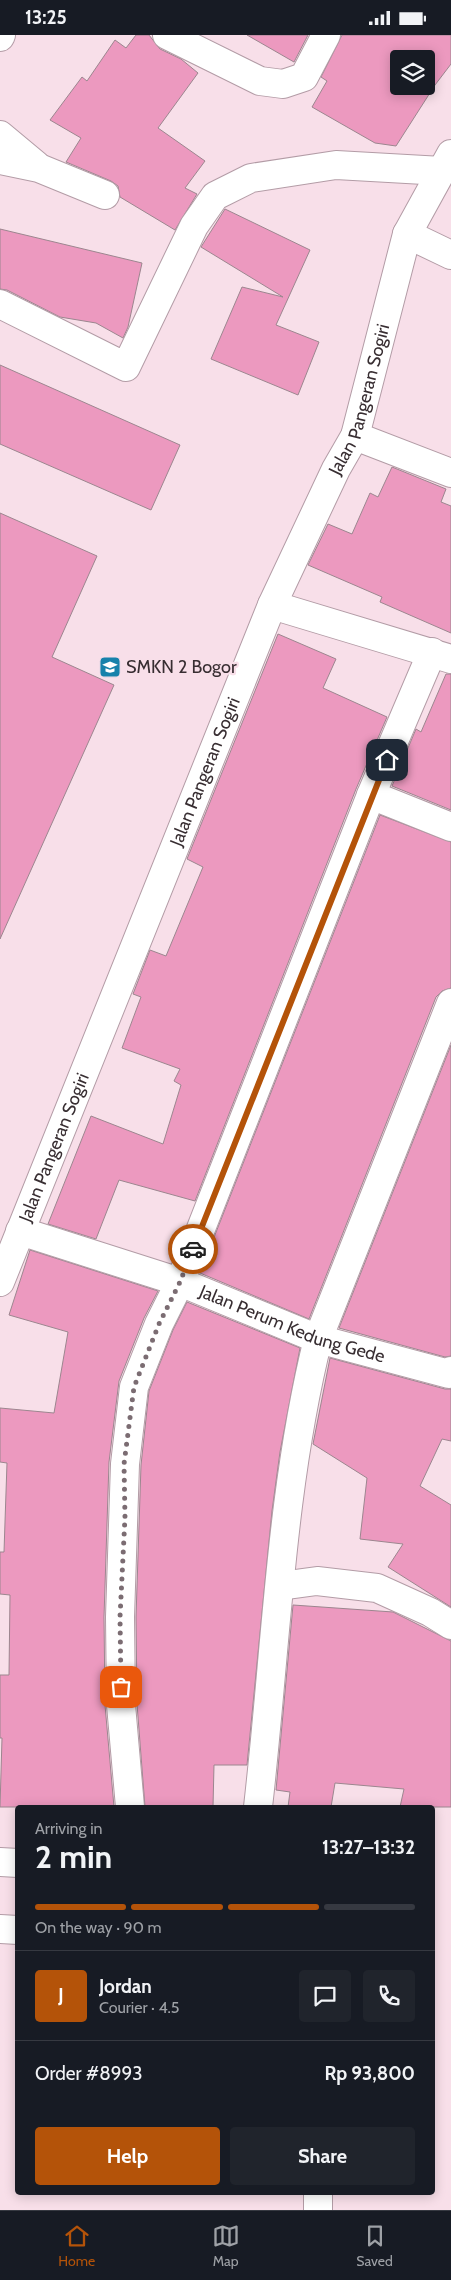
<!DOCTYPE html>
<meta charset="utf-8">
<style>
body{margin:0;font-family:Cabin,sans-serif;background:#20242c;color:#f1f3f6;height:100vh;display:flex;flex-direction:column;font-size:19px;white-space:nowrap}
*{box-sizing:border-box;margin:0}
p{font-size:16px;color:#9ea1a6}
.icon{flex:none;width:28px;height:28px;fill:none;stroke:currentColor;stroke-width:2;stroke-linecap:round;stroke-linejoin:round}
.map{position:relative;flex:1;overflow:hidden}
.details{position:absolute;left:15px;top:1770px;width:420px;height:390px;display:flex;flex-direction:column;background:#171b24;border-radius:5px;box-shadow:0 2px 12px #0003}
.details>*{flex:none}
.fabs{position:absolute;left:390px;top:15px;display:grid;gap:10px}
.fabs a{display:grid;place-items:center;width:45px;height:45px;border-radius:5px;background:#171b24;box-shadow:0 2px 12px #0003;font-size:25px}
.pin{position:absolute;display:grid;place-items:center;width:42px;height:42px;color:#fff;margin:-21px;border-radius:10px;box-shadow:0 2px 8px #0006}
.courier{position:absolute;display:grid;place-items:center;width:50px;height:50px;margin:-25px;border:4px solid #b45309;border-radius:50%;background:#fff;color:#222;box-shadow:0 1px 6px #0007}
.headline em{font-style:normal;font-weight:800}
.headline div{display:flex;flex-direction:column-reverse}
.headline{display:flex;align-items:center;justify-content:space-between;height:85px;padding:0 20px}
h1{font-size:32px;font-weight:800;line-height:38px}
.bar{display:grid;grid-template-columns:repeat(4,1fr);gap:8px 5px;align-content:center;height:60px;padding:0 20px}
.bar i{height:6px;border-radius:4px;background:#363941}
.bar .on{background:#b45309}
.bar p{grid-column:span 4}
.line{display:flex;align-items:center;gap:12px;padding:0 20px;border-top:1px solid #363941}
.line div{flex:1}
.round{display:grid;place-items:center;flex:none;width:52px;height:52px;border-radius:5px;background:#20242c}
.cta{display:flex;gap:10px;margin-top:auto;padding:10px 20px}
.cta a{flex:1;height:58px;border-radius:5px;background:#b45309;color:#fff;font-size:20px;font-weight:800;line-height:58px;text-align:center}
.cta a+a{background:#20242c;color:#f1f3f6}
.status{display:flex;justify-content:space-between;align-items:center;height:35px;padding:0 25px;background:#171b24;direction:ltr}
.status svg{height:14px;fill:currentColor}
.dock{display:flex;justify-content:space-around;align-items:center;height:70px;border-top:1px solid #363941;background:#171b24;font-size:14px;color:#9ea1a6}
.dock a{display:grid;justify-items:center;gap:2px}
.dock .on{color:#b45309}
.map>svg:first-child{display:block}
.building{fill:#ec99bf;stroke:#9c868f;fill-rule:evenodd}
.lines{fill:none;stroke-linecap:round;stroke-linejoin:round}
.street-casing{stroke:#b39ca6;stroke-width:30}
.secondary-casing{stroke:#b39ca6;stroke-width:30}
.street{stroke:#fff;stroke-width:28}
.secondary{stroke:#fff;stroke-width:28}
.done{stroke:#7b6c72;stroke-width:5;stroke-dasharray:0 9}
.route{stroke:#b45309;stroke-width:6}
.labels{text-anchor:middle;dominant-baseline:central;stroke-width:4.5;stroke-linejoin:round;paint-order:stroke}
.street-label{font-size:18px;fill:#382e32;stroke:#f8dfe9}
.poi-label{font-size:18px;fill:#382e32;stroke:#f8dfe9;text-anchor:start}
</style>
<div class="status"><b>13:25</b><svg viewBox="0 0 49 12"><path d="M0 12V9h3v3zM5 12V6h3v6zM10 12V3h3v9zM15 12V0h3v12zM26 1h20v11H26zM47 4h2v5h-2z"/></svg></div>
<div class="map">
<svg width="451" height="2175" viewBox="0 0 451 2175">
<rect width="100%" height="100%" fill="#f8dfe9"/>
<path class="building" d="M 136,0 L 149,0 L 160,14 L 181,24 L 198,38 L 158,93 L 205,126 L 185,153 L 197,159 L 175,195 L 120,162 L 118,151 L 111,146 L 66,127 L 81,103 L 50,85 L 82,42 L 87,46 L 115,5 L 126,13 Z
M 247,0 L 308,0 L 294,27 Z
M 342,0 L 451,0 L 451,29 L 435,50 L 396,111 L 375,108 L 312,72 L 327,46 L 321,42 ZM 399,24 L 426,24 L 426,51 L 399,51 Z
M 225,174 L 310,215 L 276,290 L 319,307 L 298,360 L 211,324 L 242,252 L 283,262 L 201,212 Z
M 0,194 L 142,228 L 128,292 L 123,303 L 96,288 L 60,282 L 7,255 L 0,254 Z
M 0,330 L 180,410 L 151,475 L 0,409 Z
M 392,432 L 446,454 L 441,467 L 451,471 L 451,598 L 380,567 L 382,562 L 308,530 L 328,489 L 352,499 L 370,458 L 378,462 Z
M 0,478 L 97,521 L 52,622 L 114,650 L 0,904 Z
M 278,599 L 336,624 L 323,653 L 387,682 L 356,754 L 195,1166 L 119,1145 L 96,1204 L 48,1189 L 91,1081 L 163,1109 L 181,1050 L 174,1046 L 180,1034 L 122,1013 L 141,962 L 133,959 L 150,915 L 166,921 L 203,832 L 187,824 Z
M 446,639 L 451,639 L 451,775 L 392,751 L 416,694 L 421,697 Z
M 380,780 L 451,807 L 451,953 L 442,956 L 436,962 L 309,1284 L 200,1238 Z
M 451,1010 L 451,1321 L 445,1322 L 339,1293 Z
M 30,1215 L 158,1256 L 144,1283 L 119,1346 L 109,1427 L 104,1582 L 105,1670 L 114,1772 L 0,1772 L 2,1703 L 0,1703 L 0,1640 L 9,1640 L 10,1560 L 0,1559 L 0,1517 L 4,1517 L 7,1428 L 0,1427 L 0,1373 L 54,1378 L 68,1297 L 9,1280 Z
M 187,1267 L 300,1313 L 280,1417 L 272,1476 L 247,1730 L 214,1730 L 213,1772 L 145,1772 L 137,1669 L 136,1582 L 141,1430 L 149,1356 L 173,1295 Z
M 330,1323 L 445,1354 L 451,1354 L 451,1406 L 442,1404 L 420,1451 L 451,1470 L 451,1572 L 388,1532 L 403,1509 L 360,1504 L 367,1443 L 313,1409 Z
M 293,1570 L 393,1577 L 451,1606 L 451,1772 L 400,1772 L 404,1754 L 335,1748 L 331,1772 L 288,1772 L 290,1757 L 276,1755 Z"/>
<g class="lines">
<g class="street-casing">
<g id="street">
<path d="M 167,0 L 260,46 L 283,49 L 304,42 L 326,0"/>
<path d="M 0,2 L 1,0"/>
<path d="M 0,100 L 36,130"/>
<path d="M 0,125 L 39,133 L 105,160"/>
<path d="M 407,199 L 451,220"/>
<path d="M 0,269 L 126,332 L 194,191 L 215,161 L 251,143 L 336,130 L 442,136"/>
<path d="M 355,401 L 451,438"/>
<path d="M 272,570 L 451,624"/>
<path d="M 371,760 L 451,792"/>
<path id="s1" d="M 20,1196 L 180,1247 L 318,1304 L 449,1339 L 451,1336"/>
<path d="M 280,1551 L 317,1546 L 377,1553 L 430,1577 L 451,1590"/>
<path d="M 130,1772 L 121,1670 L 120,1582 L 125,1429 L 134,1352 L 159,1289 L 180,1247 L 371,760 L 432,617"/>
<path d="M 258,1772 C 276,1616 280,1457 318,1304 L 451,968"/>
<path d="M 0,1827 L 18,1828"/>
<path d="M 0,1894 L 18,1895"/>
<path d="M 318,2158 L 318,2175"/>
</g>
</g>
<g class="secondary-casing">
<g id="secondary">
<path id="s2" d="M 0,1247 L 272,570 L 336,434 L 355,401 L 407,199 L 451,119"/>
</g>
</g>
<use href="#street" class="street"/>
<use href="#secondary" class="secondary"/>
</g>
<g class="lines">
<path class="done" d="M 121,1652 L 120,1582 L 125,1482 L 124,1429 L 134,1352 L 159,1289 L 180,1247 L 193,1214"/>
<path class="route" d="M 193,1214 L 387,725"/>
</g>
<defs>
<g id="school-square" transform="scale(1.125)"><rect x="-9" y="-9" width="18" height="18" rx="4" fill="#1782ab" stroke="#f8dfe9"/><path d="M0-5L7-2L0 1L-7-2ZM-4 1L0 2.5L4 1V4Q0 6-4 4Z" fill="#fff"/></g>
</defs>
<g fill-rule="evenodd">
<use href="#school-square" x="110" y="632"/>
</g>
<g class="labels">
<g class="street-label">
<text stroke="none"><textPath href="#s2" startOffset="954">Jalan Pangeran Sogiri</textPath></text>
<text stroke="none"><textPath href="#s2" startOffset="550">Jalan Pangeran Sogiri</textPath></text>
<text stroke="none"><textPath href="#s2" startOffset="145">Jalan Pangeran Sogiri</textPath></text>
<text stroke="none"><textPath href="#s1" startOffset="288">Jalan Perum Kedung Gede</textPath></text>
</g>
<g class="poi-label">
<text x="126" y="632">SMKN 2 Bogor</text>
</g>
</g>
</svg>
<div class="fabs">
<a><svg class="icon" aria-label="layers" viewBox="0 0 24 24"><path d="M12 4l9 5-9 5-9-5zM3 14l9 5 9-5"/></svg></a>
</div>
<div class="pin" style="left:121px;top:1652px;background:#ea580c"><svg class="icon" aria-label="bag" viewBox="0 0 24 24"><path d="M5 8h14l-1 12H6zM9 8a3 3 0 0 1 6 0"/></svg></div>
<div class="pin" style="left:387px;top:725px;background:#1f2937"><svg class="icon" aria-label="home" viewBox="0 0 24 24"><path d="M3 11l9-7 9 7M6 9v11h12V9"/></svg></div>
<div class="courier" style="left:193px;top:1214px"><svg class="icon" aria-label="car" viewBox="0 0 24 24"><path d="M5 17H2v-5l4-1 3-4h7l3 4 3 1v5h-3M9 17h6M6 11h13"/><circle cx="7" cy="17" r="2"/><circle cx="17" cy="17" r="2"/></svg></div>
<section class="details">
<div class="headline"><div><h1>2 min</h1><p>Arriving in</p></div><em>13:27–13:32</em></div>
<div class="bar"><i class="on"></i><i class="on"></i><i class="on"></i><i></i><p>On the way · 90 m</p></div>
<div class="line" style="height:90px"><b class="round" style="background:#b45309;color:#fff">J</b><div><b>Jordan</b><p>Courier · 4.5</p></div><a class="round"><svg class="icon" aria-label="chat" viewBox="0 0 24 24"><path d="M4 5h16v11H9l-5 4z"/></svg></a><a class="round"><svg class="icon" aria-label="phone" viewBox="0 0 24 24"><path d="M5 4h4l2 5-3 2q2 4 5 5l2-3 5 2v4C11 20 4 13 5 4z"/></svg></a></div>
<div class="line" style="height:65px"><div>Order #8993</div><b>Rp 93,800</b></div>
<div class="cta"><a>Help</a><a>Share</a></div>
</section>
</div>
<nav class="dock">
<a class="on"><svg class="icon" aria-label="home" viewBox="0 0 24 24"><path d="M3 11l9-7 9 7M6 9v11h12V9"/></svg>Home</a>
<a><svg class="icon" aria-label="map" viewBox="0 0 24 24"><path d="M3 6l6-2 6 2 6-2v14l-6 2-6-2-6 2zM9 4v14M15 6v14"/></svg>Map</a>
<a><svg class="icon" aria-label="saved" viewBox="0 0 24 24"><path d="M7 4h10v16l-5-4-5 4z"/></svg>Saved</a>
</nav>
